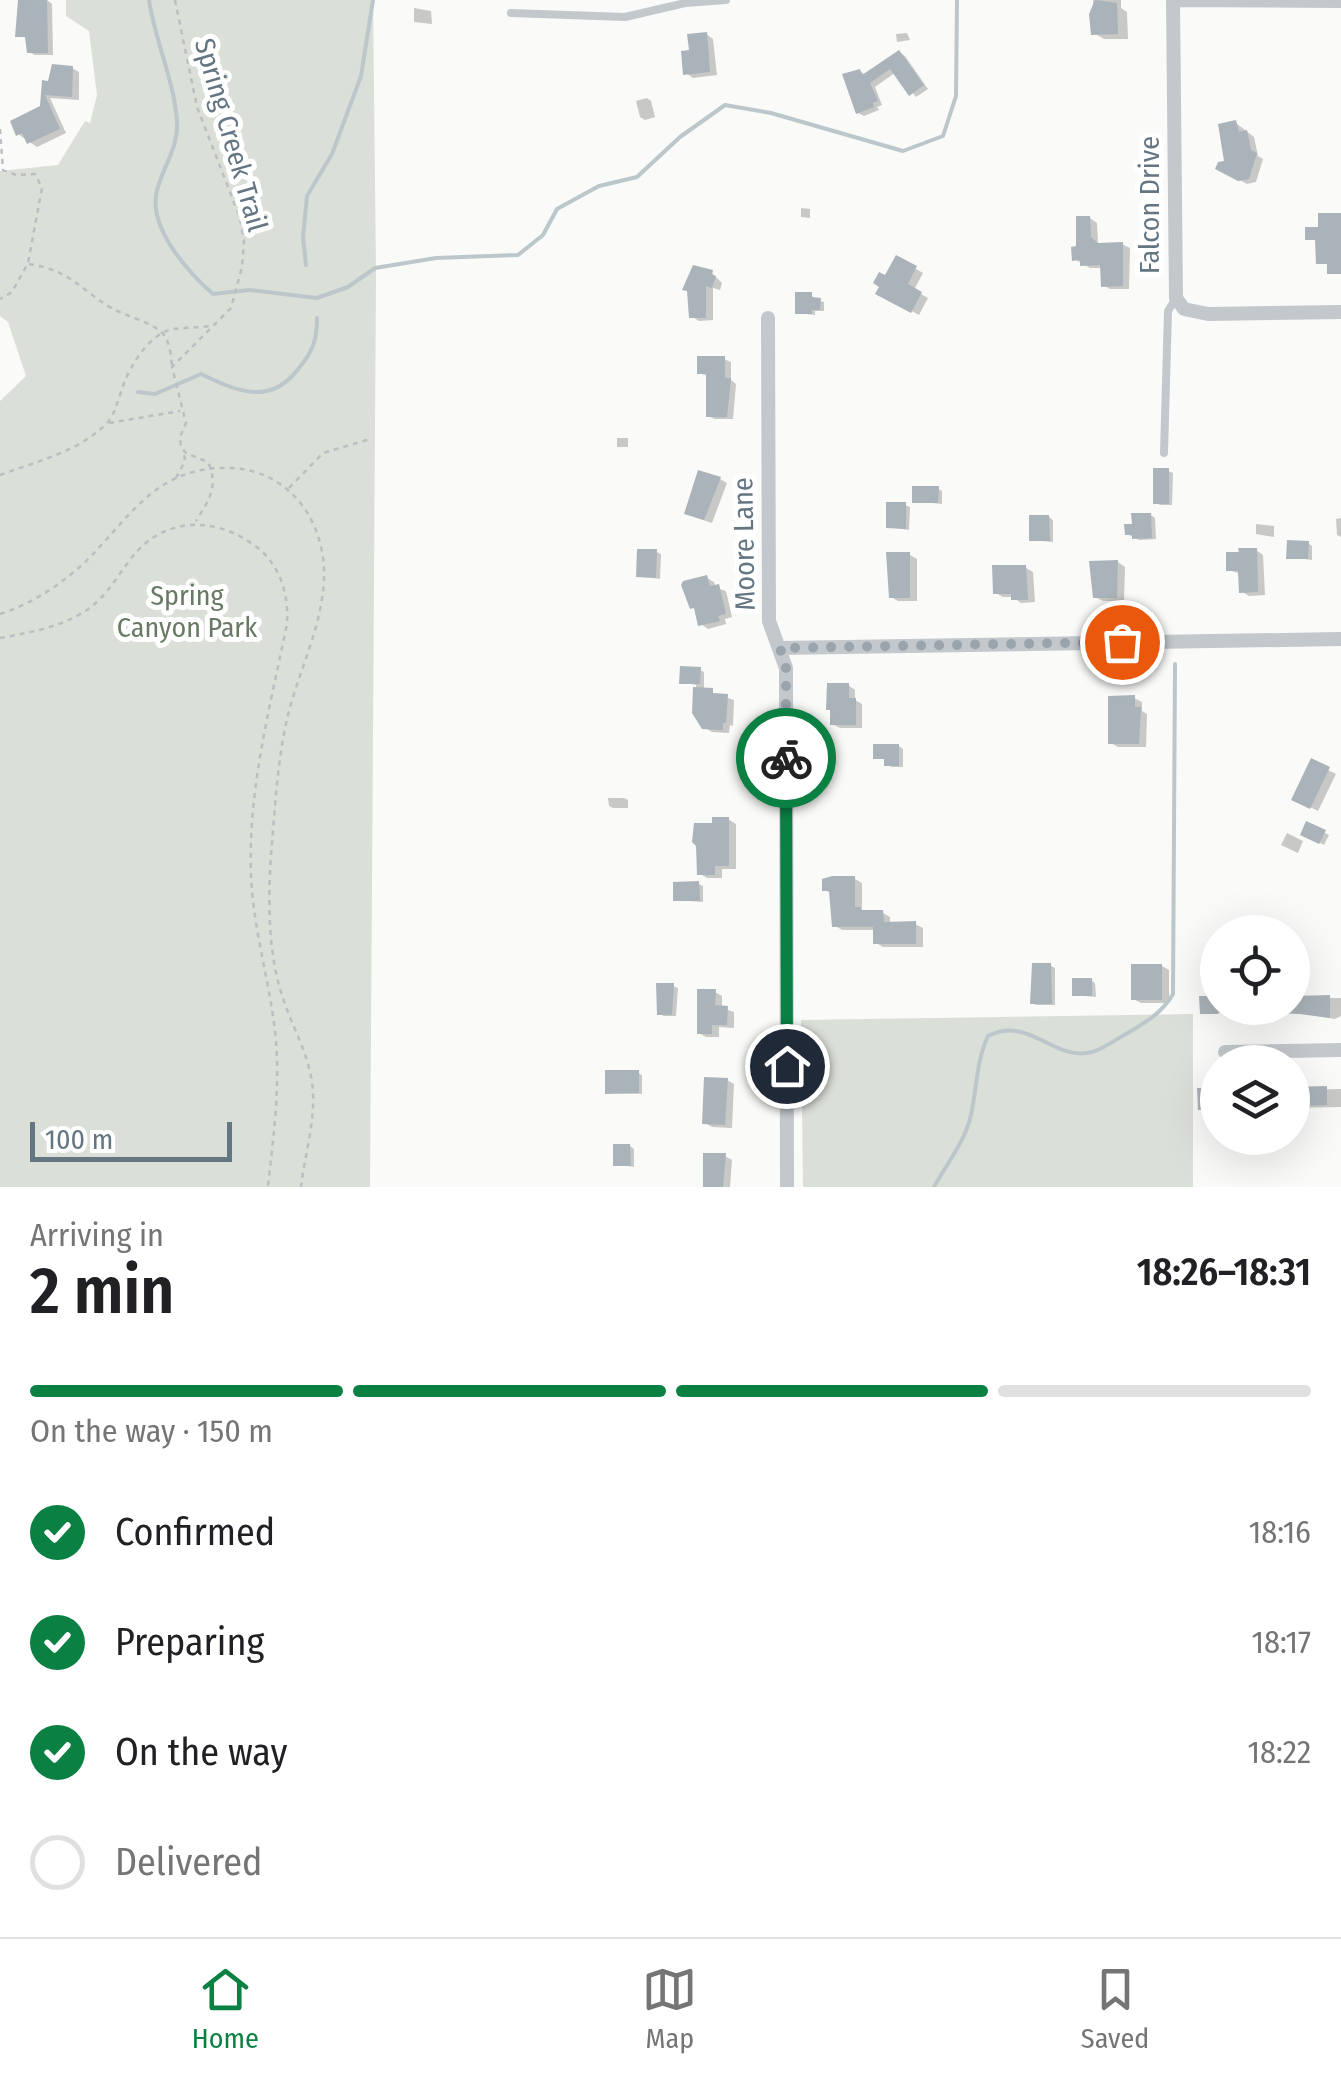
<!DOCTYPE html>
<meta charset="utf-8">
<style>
body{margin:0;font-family:"Fira Sans Condensed",sans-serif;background:#f6f6f6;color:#202124;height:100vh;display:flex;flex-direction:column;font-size:38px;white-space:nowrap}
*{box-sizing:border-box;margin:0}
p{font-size:32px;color:#757577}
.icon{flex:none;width:55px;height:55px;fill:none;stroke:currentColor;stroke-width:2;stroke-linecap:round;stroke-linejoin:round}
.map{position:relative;height:1187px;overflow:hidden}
.details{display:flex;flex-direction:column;background:#fff;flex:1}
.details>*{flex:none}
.buttons{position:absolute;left:1200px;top:915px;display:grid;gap:20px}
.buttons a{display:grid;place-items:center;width:110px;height:110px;border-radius:50%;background:#fff;box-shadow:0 10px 40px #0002;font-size:50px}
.scale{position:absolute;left:30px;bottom:25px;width:202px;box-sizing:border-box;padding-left:10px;border:5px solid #657683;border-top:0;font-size:28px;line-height:35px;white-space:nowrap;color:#657683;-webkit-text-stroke:8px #fff;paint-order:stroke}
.pin{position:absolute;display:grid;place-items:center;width:85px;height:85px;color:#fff;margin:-42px;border:5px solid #fff;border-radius:50%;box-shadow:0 2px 10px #0007}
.courier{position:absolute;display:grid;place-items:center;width:100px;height:100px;margin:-50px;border:8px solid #0b8043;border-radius:50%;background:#fff;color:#222;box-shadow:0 2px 12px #0007}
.head em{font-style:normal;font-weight:600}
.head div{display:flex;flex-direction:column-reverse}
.head{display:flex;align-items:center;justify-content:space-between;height:170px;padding:0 30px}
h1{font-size:65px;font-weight:600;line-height:75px}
.bar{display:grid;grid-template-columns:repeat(4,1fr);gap:15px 10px;align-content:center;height:120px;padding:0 30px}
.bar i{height:12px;border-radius:8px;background:#e0e0e0}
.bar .current{background:#0b8043}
.bar p{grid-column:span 4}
ol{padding:0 30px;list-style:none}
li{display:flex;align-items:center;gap:30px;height:110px}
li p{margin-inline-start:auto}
li .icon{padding:10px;border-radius:50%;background:#0b8043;color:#fff;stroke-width:4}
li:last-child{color:#757577}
li i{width:55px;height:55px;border:5px solid #e0e0e0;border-radius:50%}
.tab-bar{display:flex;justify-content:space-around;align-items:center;height:140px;border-top:2px solid #e0e0e0;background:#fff;font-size:28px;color:#757577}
.tab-bar a{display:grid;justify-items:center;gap:5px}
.tab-bar .current{color:#0b8043}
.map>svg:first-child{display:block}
.green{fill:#dadfd7}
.shadow{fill:#0003}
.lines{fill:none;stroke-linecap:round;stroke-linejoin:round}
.stream{stroke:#bbc7cb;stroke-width:4}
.building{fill:#aab3b9}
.path{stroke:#bbbfc2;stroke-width:2.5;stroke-dasharray:5 5;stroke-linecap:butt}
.lane{stroke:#c3c8cc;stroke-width:8}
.street{stroke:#c3c8cc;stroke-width:14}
.done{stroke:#99a4ac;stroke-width:10;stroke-dasharray:0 18}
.route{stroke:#0b8043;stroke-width:12}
.labels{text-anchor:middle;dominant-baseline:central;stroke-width:10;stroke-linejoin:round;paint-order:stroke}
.street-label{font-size:28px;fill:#657683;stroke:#fff}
.park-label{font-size:28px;fill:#687a64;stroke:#fff}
</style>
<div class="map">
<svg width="1341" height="1187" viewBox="0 0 1341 1187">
<rect width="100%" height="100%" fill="#fafaf8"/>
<path class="green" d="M 66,0 L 373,0 L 376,274 L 370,1187 L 0,1187 L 0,401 L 26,376 L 8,322 L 0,316 L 0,171 L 58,165 L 85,121 L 90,123 L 97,95 L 89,31 L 66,16 Z
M 1193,1014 L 1193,1187 L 803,1187 L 801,1020 Z"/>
<path class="shadow" d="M 20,0 L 47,0 L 52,4 L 53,55 L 35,55 L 29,52 L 28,38 L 18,35 Z
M 1093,0 L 1121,0 L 1121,8 L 1127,12 L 1128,39 L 1104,39 L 1094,33 Z
M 414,8 L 431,11 L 432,24 L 414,22 Z
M 907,33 L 910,40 L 897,42 L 896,34 Z
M 706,34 L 713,39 L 717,75 L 693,78 L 686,73 L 691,52 Z
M 899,52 L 905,56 L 928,89 L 916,97 L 896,72 L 875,87 L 882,105 L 877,107 L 879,110 L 864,116 L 858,113 L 860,71 L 866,75 Z
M 72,68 L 79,72 L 79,100 L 50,98 L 66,133 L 37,147 L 18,134 L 42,107 L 44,83 L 50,84 Z
M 647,98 L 651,101 L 655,117 L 645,120 L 640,117 L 636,101 Z
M 1236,123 L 1254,137 L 1258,156 L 1263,159 L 1256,182 L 1247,184 L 1218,168 L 1227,162 Z
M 801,208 L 810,209 L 810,218 L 801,217 Z
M 1090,218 L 1097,223 L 1098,243 L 1122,244 L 1130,248 L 1129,289 L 1110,289 L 1103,285 L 1103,268 L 1090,268 L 1074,259 Z
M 897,258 L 923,273 L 914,290 L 928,298 L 919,315 L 879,293 Z
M 712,273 L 722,283 L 720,290 L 713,288 L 713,320 L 699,321 L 691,316 Z
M 811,294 L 815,300 L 824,302 L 824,311 L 815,311 L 815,315 L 798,313 Z
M 724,359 L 731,362 L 731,380 L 736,384 L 733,419 L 715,419 L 708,416 L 708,376 L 699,373 Z
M 617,438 L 628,438 L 628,447 L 617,447 Z
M 1168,471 L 1173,473 L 1172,505 L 1160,505 L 1155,502 Z
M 720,479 L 727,483 L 712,523 L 694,517 Z
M 938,489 L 942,491 L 942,504 L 914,501 Z
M 905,505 L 910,507 L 909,530 L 889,527 Z
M 1151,515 L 1155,518 L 1156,539 L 1139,540 L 1127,534 Z
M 1049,517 L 1053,520 L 1053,542 L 1031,540 Z
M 1341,518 L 1341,537 L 1337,535 L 1336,519 Z
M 1256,524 L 1274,526 L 1274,537 L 1256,534 Z
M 1308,543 L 1312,546 L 1312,560 L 1289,557 Z
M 1256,550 L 1263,555 L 1265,595 L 1249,596 L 1241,591 L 1241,574 L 1229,570 Z
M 657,552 L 661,554 L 660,579 L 638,576 Z
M 910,555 L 917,559 L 917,601 L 898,601 L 891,597 Z
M 1118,562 L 1125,567 L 1124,601 L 1103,601 L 1095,597 Z
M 1026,568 L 1033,572 L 1035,602 L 1021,603 L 1013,597 L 1003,597 L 996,593 Z
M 707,578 L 714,582 L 716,588 L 726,591 L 732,617 L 725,619 L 726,624 L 708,629 L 701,624 L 697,610 L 692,607 Z
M 700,670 L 704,672 L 704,690 L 734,700 L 733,726 L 730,725 L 729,733 L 712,732 L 704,727 L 695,712 L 696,685 L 682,682 Z
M 848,685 L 855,690 L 855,700 L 862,704 L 862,728 L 840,728 L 832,724 Z
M 1134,698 L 1142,702 L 1142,711 L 1147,714 L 1146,747 L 1118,747 L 1111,743 Z
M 899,746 L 903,749 L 903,767 L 891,767 L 887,760 L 875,757 Z
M 1312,762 L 1336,774 L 1318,811 L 1294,799 Z
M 608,798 L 624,798 L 628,800 L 628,808 L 613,808 L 609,806 Z
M 728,819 L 736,824 L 736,869 L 722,869 L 722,878 L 707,878 L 699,873 L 714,825 Z
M 1308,824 L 1329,835 L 1324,845 L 1303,834 Z
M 1287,833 L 1303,841 L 1298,853 L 1281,845 Z
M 855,879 L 862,883 L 862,911 L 883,913 L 890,917 L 890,924 L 915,924 L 923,928 L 923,947 L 883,947 L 876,943 L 876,930 L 842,930 L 834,925 L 832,894 L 825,890 Z
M 699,884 L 703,886 L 703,902 L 676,900 Z
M 1051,966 L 1055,968 L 1055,1005 L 1036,1005 L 1032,1003 Z
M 1162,966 L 1169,970 L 1169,1003 L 1141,1003 L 1133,999 Z
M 1091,980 L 1095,983 L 1096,997 L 1074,995 Z
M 673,986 L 678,988 L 676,1016 L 664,1016 L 660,1014 Z
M 715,992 L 722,996 L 722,1008 L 734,1012 L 734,1028 L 719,1027 L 719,1037 L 706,1037 L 699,1033 Z
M 1292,998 L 1341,998 L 1341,1016 L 1335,1019 L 1305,1014 L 1202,1013 L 1218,1008 L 1292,1008 Z
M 638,1073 L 642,1075 L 642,1094 L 608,1093 Z
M 727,1080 L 734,1084 L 732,1128 L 712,1127 L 705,1123 Z
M 1341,1089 L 1341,1107 L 1292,1108 L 1292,1090 Z
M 630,1146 L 634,1149 L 634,1167 L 615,1164 Z
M 725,1156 L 732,1160 L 730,1187 L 705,1187 Z"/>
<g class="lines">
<path class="stream" d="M 149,0 C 155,41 174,80 177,121 C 179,150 159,172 156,196 C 151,231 189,273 213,294 L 249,290 L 317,298 L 348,287 L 375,268 L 436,258 L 518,255 L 543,235 L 557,209 L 599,186 L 637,177 L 680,137 L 725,105 L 771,113 L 903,151 L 943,136 L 956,96 L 957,0
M 306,265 L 303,237 L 307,196 L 332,154 L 361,76 L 373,0
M 138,392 L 155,394 L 201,374 C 238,392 271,406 299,368 C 313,351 317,340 317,318
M 934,1187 C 947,1163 965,1142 971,1115 C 977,1088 976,1062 988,1036 C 1030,1015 1053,1062 1092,1052 C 1103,1049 1115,1040 1126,1034 C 1145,1023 1162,1013 1173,994 L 1175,664"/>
</g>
<path class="building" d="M 18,0 L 47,0 L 48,53 L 27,53 L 25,37 L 15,37 Z
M 1095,0 L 1117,3 L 1118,34 L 1091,35 L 1089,14 Z
M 707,32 L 710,72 L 683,75 L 681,51 L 689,50 L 687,34 Z
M 899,50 L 924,85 L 909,96 L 890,69 L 870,83 L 878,101 L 873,103 L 874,107 L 856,114 L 842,74 L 860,69 L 862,75 Z
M 52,64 L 73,66 L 72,97 L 45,95 L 60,129 L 27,144 L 22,133 L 16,136 L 10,121 L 40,106 L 42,80 L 48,81 Z
M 1236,120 L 1239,132 L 1247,130 L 1251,150 L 1257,153 L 1249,179 L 1238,181 L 1215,169 L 1218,162 L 1224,161 L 1218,124 Z
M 1318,213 L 1341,213 L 1341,274 L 1327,274 L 1327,264 L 1316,264 L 1315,240 L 1305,240 L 1305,227 L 1318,227 Z
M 1076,216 L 1090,216 L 1091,237 L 1098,243 L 1123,242 L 1123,286 L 1101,287 L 1100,265 L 1080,266 L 1080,260 L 1072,261 L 1071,247 L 1076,246 Z
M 896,255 L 917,266 L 908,284 L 922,292 L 911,313 L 875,294 L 879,287 L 873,283 L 879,272 L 885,275 Z
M 693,265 L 713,270 L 712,275 L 716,276 L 712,288 L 706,286 L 706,318 L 689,318 L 687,291 L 682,290 Z
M 795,292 L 812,292 L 812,297 L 821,298 L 820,310 L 812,310 L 812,314 L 795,314 Z
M 697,356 L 725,356 L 725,378 L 731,378 L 727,417 L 706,417 L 706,374 L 697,374 Z
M 1153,468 L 1169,468 L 1169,504 L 1153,504 Z
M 698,470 L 721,477 L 704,520 L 684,514 Z
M 912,486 L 939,486 L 938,503 L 912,503 Z
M 886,502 L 906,502 L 906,529 L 886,528 Z
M 1131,513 L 1151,513 L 1152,538 L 1132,539 L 1132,535 L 1125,535 L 1124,524 L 1132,524 Z
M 1029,515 L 1049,515 L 1050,541 L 1029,541 Z
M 1287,540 L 1309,541 L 1308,559 L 1286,559 Z
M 1238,548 L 1257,548 L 1258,592 L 1239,593 L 1238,571 L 1226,571 L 1226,552 L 1239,552 Z
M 637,549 L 657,549 L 656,578 L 636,577 Z
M 886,552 L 910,552 L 910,598 L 889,598 Z
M 1118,560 L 1117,598 L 1093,598 L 1089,561 Z
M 992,565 L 1026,565 L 1028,600 L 1011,600 L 1011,594 L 993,594 Z
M 707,575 L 710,586 L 719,584 L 726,614 L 718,616 L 720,621 L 698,626 L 694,608 L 690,609 L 681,585 L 683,581 Z
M 680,666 L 701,667 L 700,684 L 679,684 Z
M 827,683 L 849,683 L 849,698 L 856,698 L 856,725 L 830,725 L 830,710 L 826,710 Z
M 693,687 L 713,688 L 713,693 L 728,694 L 726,723 L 723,723 L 723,730 L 702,729 L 692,713 Z
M 1135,695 L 1135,707 L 1141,707 L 1139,744 L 1108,744 L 1108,696 Z
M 873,744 L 899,744 L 899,766 L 884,766 L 884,759 L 873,759 Z
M 1311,758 L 1330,767 L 1310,809 L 1291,800 Z
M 712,817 L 729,817 L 729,866 L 715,866 L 715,875 L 697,875 L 696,846 L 692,842 L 694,823 L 712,823 Z
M 1306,821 L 1326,830 L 1319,844 L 1300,835 Z
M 832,876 L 855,876 L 855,907 L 861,907 L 861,910 L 883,910 L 884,922 L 916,921 L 916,944 L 873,944 L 873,927 L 832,927 L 829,891 L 822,891 L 822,879 Z
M 699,881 L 700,901 L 673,901 L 673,882 Z
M 1032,963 L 1051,963 L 1052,1004 L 1030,1004 Z
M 1131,964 L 1162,964 L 1162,1000 L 1131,1000 Z
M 1072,978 L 1092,978 L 1092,996 L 1072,996 Z
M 656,983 L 674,983 L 672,1015 L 657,1015 Z
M 697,989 L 716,989 L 715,1005 L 728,1006 L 727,1025 L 712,1025 L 712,1034 L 697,1034 Z
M 1330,995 L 1330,1018 L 1292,1013 L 1292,996 Z
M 1199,996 L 1218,996 L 1218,1014 L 1200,1014 Z
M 605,1070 L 639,1070 L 639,1093 L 605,1094 Z
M 704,1077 L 728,1078 L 725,1125 L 702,1124 Z
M 1327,1086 L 1327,1105 L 1292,1106 L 1292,1087 Z
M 1197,1088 L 1218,1088 L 1218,1110 L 1198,1110 Z
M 613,1144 L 630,1144 L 631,1166 L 613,1166 Z
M 703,1153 L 726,1153 L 723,1187 L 703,1187 Z"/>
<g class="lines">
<path class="path" d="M 175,0 L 197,107 L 240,218 L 244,241 L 242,267 L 231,308 L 172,367 L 186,423 L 180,437 L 181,447 L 186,453 L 208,462 C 219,487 209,500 196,521
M 0,129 L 3,170 L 16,175 L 35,174 L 42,188 L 28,263 L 12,292 L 0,299
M 29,264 C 72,271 79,289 113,309 C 128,317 153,322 164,335 C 170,343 171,356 172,366
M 109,423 L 180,411
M 0,475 C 35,462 77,452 104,426 C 115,416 116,405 121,392 C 127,371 145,340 166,331 C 175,327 199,328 211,326
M 176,478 L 185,461 L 184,453
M 289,488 L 323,453 L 370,439
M 0,614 C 31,604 59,586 83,564 C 129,520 154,466 229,468 C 275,469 309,500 320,543 C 336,602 300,663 287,719 C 277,763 275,810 271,854 C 268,898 268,947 280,989 C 289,1021 307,1049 312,1082 C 317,1117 305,1152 301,1187
M 0,638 C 27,633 57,628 82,613 C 106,599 116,577 133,556 C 164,518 212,516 251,543 C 279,561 289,592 287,624 C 270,707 248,789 251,874 C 253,931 271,985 276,1041 C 280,1091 273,1138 268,1187"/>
<path class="lane" d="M 511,13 L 625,17 L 685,3 L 726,0
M 1164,453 L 1168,311 L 1176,298"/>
<path class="street" d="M 1173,0 L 1176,298 L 1184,309 L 1208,314 L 1341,312
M 1173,0 L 1341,1
M 768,318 L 769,621 L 786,668 L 787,1187
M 780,648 L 1341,639
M 1225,1052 L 1341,1050"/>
</g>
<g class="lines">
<path class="done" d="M 786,758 L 786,668 L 780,648 L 1122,642"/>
<path class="route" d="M 786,758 L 787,1066"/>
</g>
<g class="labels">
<g class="street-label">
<text transform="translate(231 135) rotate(74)">Spring Creek Trail</text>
<text transform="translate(1149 205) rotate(-90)">Falcon Drive</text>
<text transform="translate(744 544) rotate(-91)">Moore Lane</text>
</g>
<g class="park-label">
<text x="187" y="595">Spring<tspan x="187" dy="32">Canyon Park</tspan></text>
</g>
</g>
</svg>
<div class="buttons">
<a><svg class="icon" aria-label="locate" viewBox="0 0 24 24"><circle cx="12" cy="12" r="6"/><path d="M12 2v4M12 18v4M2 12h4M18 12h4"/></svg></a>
<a><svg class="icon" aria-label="layers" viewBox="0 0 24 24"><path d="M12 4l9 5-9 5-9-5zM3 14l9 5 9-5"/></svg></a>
</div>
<div class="scale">100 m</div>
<div class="pin" style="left:1122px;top:642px;background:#ea580c"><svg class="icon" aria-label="bag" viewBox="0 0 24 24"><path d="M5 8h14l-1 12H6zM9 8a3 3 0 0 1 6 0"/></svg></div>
<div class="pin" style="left:787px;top:1066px;background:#1f2937"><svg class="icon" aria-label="home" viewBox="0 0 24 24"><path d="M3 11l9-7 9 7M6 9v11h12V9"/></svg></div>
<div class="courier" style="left:786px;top:758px"><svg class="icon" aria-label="bike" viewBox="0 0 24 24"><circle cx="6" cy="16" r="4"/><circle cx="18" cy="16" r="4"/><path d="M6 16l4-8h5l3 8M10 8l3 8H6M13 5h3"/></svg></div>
</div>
<section class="details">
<div class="head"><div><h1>2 min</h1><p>Arriving in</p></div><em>18:26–18:31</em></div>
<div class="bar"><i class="current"></i><i class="current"></i><i class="current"></i><i></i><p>On the way · 150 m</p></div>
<ol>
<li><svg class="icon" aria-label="check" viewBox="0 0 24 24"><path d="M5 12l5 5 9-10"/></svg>Confirmed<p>18:16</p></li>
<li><svg class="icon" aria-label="check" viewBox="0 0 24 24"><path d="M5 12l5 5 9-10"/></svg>Preparing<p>18:17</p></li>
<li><svg class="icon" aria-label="check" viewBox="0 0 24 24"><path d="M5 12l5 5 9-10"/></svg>On the way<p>18:22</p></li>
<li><i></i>Delivered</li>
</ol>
</section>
<nav class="tab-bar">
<a class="current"><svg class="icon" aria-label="home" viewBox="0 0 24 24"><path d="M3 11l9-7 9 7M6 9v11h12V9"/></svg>Home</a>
<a><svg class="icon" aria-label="map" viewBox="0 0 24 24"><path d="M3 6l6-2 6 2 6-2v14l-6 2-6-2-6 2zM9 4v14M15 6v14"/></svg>Map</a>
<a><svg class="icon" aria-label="saved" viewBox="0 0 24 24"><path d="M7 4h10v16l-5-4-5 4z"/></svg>Saved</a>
</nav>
